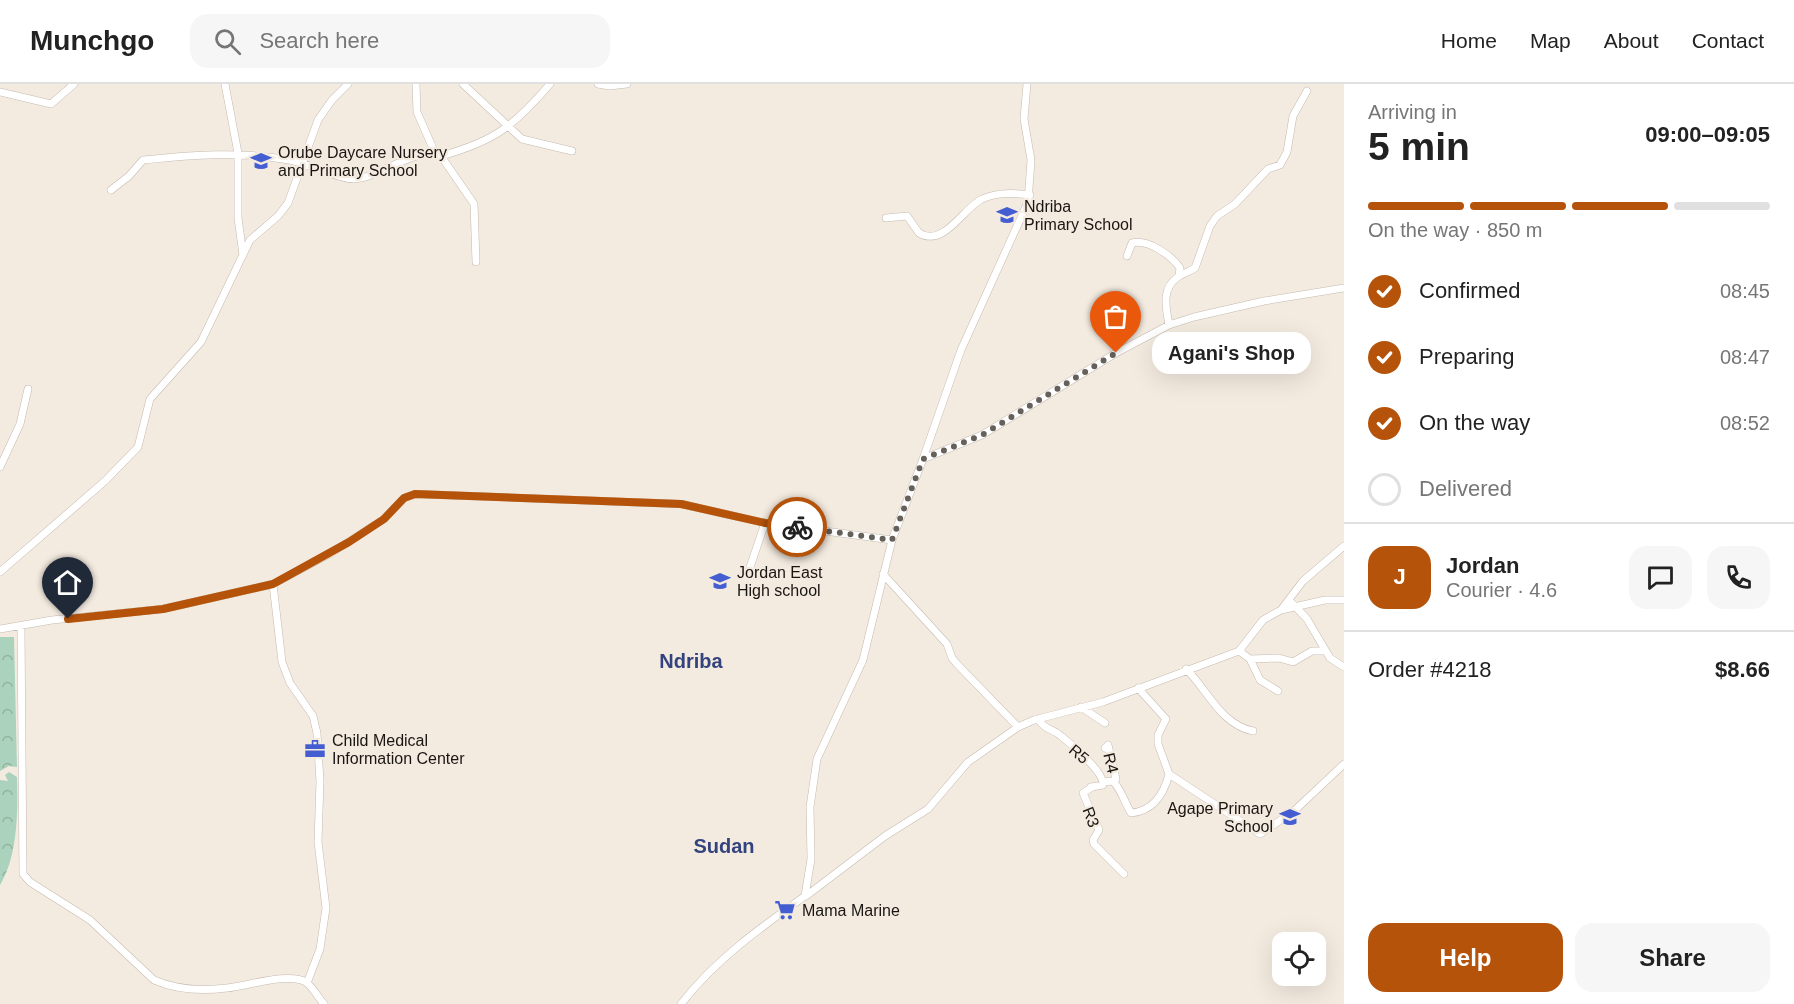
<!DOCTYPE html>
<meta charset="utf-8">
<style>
body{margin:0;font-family:Arial,sans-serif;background:#f6f6f6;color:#222;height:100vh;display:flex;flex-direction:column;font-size:22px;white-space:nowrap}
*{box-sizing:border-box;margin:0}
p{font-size:20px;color:#767676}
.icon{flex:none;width:33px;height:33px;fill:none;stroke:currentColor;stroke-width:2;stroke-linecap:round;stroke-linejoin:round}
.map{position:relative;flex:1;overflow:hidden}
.sheet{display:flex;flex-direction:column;background:#fff;width:450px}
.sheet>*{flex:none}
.buttons{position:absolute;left:1272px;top:848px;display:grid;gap:12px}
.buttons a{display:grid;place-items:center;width:54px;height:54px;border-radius:12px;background:#fff;box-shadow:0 6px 24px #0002;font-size:30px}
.pin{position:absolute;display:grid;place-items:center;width:51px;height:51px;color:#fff;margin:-62px -26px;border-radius:50% 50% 50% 0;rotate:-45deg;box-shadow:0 0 6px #0007}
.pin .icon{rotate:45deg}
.courier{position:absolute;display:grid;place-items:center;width:60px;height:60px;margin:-30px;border:4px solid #b45309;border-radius:50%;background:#fff;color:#222;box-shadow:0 2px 8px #0007}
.bubble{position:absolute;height:42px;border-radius:18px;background:#fff;box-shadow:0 6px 24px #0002;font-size:20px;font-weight:800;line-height:42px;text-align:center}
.summary em{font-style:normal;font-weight:800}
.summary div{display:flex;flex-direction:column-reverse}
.summary{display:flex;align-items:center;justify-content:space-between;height:102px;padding:0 24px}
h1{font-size:39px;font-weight:800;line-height:45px}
.bar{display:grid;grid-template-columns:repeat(4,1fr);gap:9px 6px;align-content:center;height:72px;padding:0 24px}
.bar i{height:8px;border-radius:4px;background:#e0e0e0}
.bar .selected{background:#b45309}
.bar p{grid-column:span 4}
.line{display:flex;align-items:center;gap:15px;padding:0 24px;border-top:2px solid #e0e0e0}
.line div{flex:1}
.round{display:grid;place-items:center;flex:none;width:63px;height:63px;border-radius:18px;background:#f6f6f6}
ol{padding:0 24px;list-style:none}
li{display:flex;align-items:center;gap:18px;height:66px}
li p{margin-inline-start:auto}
li .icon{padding:6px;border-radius:50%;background:#b45309;color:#fff;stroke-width:4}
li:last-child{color:#767676}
li i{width:33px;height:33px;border:3px solid #e0e0e0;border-radius:50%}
.action{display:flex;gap:12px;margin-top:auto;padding:12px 24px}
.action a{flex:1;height:69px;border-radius:18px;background:#b45309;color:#fff;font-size:24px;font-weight:800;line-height:69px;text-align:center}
.action a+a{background:#f6f6f6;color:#222}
header{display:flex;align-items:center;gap:36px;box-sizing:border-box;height:84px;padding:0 30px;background:#fff;border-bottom:2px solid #e0e0e0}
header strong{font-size:28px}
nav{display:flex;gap:33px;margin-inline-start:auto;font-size:21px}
.search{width:420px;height:54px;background:#f6f6f6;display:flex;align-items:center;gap:15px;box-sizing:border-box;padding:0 21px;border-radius:18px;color:#767676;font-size:22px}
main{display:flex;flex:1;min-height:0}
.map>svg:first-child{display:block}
.forest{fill:url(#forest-crowns)}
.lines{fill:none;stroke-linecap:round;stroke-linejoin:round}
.minor-casing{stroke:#c4bab0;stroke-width:8}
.minor{stroke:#fff;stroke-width:7}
.done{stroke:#66605a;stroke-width:6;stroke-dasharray:0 10.8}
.route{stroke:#b45309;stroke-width:8}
.labels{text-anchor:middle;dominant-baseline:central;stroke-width:4.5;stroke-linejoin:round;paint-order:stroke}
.poi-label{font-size:16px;fill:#191512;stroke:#f4ebe0;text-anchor:start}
.street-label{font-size:16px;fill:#191512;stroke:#f4ebe0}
.quarter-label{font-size:20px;font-weight:bold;fill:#33437e;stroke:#f4ebe0}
</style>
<header>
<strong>Munchgo</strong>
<div class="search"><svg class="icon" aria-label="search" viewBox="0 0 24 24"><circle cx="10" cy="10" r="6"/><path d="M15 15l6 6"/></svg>Search here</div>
<nav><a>Home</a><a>Map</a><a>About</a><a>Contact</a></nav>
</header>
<main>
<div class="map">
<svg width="1344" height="920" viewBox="0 0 1344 920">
<defs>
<pattern id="forest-crowns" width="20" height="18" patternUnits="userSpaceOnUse" patternTransform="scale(1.5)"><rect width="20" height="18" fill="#aad2bc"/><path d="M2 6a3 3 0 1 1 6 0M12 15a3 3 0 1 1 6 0" fill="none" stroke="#92b3a1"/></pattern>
</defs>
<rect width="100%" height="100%" fill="#f4ebe0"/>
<path class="forest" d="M 0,553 L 14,553 L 17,683 L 9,682 L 0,687 Z
M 9,688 L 17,693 C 18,726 18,772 0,801 L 0,696 L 8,697 L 5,691 Z"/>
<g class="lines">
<g class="minor-casing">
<path id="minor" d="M 225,0 L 238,69 L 238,134 L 243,171
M 416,0 L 417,28 L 435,69
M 463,0 L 522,55 L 572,67
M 598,0 L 609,2 L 627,0
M 0,8 L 51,20 L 74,0
M 441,72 L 474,120 L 476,178
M 111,106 L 129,92 L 143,76 C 192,71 239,67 289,76 C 308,79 337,95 354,95 C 380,94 415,62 441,72 C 495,57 514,42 550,0
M 886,134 L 907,132 L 919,149 C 944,164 963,124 982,115 C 998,108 1014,109 1030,111
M 1127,172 L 1132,159 C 1148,155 1171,171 1180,184 L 1179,192
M 1169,241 C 1166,224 1161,204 1178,193 C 1183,189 1189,188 1195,184 L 1210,142 L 1217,132 L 1235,120 L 1268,85 L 1280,81 L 1287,68 L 1293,32 L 1307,7
M 923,375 L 961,266 L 1028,118 L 1031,76 L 1024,35 L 1027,0
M 0,383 L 20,340 L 28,305
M 0,488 L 105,397 L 138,363 L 150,315 L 201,258 L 250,156 L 278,132 L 288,119 L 318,36 L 332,16 L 348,0
M 748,489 L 765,439
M 883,490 L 947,560 L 952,574 L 957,580 L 1018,643
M 273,500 L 282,578 L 290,599 L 313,632 L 317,649 L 320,697 L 318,758 L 326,824 L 320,865 L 307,899
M 1289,516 L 1307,535 L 1330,574 L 1344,583
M 1281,526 L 1325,516 L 1344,516
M 21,542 L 23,790 L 30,798 L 90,836 L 154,896 C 177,906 203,907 227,904 C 247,902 289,888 306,898 C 313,903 318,914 324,920
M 0,545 L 52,536 L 163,525 L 273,500 L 331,469 L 384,435 L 404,414 L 415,410 L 681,420 L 765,439 L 892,456
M 1239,567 L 1250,575 L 1260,596 L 1278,607
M 1250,575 L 1279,574 L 1293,578 L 1312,567 L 1326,567
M 1186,585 C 1207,605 1221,641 1253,647
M 1138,604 L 1166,635 L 1158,651 L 1158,660 L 1169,690 L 1260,750 L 1294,727 L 1344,680
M 1081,623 L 1105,639
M 1038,635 C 1046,647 1052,644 1061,652 C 1072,661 1105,689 1103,701 L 1091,703
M 1105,664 L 1108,661 L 1116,695 L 1113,697
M 1104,698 L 1113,697 C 1122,707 1124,717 1131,729 C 1154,727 1164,710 1169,690
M 1092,703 L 1083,709 L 1099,746 L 1093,756 L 1094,760 L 1124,790
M 806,812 L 885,752 L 928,725 L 968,678 L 1018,643 L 1034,636 L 1103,618 L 1239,567 L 1263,536 L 1281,526 L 1303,497 L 1344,462
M 681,920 C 715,876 760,844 805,812 L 811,775 L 810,723 L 817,675 L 863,576 L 892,456 L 923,375 L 982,351 L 1116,269 L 1169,241 L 1194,233 L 1264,217 L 1344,204"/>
</g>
<use href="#minor" class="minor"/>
</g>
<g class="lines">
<path class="done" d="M 797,443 L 892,456 L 923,375 L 982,351 L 1116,269"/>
<path class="route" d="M 68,535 L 163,525 L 273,500 L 349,458 L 384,435 L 404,414 L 415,410 L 681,420 L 765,439 L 797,443"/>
</g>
<defs>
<g id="school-bare" transform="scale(1.62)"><path d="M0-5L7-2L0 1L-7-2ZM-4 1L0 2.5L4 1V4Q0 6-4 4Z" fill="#445ed2" stroke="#f4ebe0" stroke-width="2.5" paint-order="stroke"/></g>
<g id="office-bare" transform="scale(1.62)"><path d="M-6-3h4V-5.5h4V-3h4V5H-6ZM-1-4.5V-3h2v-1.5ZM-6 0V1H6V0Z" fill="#445ed2" stroke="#f4ebe0" stroke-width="2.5" paint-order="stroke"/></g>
<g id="supermarket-bare" transform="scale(1.62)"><path d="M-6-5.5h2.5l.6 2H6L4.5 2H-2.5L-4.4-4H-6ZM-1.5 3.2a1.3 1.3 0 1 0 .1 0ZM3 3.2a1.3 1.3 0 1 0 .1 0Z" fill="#445ed2" stroke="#f4ebe0" stroke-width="2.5" paint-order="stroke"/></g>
</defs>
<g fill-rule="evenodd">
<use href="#school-bare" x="261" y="77"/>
<use href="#school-bare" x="1007" y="131"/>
<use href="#school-bare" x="720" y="497"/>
<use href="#office-bare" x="315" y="665"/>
<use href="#school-bare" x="1290" y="733"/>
<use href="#supermarket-bare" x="785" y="826"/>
</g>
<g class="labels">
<g class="poi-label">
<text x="278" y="68">Orube Daycare Nursery<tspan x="278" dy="18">and Primary School</tspan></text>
<text x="1024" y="122">Ndriba<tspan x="1024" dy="18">Primary School</tspan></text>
<text x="737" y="488">Jordan East<tspan x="737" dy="18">High school</tspan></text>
<text x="332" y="656">Child Medical<tspan x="332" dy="18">Information Center</tspan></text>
<text x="1273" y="724" text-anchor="end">Agape Primary<tspan x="1273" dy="18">School</tspan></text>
<text x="802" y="826">Mama Marine</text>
</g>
<g class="street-label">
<text transform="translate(1079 670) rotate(40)">R5</text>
<text transform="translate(1111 679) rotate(77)">R4</text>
<text transform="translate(1091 733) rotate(69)">R3</text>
</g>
<g class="quarter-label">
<text x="691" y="577">Ndriba</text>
<text x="724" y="762">Sudan</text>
</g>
</g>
</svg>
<div class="buttons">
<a><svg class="icon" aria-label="locate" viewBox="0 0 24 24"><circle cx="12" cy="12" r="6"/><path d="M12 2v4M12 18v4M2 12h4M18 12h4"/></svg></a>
</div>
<div class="pin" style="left:1116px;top:269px;background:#ea580c"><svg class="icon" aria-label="bag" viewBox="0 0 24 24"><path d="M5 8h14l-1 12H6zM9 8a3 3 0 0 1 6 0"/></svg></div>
<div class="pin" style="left:68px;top:535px;background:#1f2937"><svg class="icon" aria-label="home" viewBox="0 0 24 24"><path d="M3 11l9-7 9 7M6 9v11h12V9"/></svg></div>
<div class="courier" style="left:797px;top:443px"><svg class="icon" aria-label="bike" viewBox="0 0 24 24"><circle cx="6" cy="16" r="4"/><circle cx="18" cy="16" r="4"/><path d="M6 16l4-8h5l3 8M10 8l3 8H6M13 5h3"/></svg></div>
<div class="bubble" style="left:1152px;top:248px;width:159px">Agani's Shop</div>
</div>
<section class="sheet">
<div class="summary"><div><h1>5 min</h1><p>Arriving in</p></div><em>09:00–09:05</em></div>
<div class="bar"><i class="selected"></i><i class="selected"></i><i class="selected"></i><i></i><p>On the way · 850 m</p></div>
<ol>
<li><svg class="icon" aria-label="check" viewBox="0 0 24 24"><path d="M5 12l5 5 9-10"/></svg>Confirmed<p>08:45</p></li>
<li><svg class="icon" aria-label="check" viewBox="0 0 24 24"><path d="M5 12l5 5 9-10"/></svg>Preparing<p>08:47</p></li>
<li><svg class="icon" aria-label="check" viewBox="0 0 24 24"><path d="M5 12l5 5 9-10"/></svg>On the way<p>08:52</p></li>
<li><i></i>Delivered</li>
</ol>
<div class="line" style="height:108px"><b class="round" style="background:#b45309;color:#fff">J</b><div><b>Jordan</b><p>Courier · 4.6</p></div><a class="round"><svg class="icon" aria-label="chat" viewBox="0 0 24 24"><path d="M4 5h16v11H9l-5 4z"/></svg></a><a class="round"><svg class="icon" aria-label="phone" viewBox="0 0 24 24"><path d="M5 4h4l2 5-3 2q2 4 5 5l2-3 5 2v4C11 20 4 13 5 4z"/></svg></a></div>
<div class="line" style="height:78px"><div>Order #4218</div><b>$8.66</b></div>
<div class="action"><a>Help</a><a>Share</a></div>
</section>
</main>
